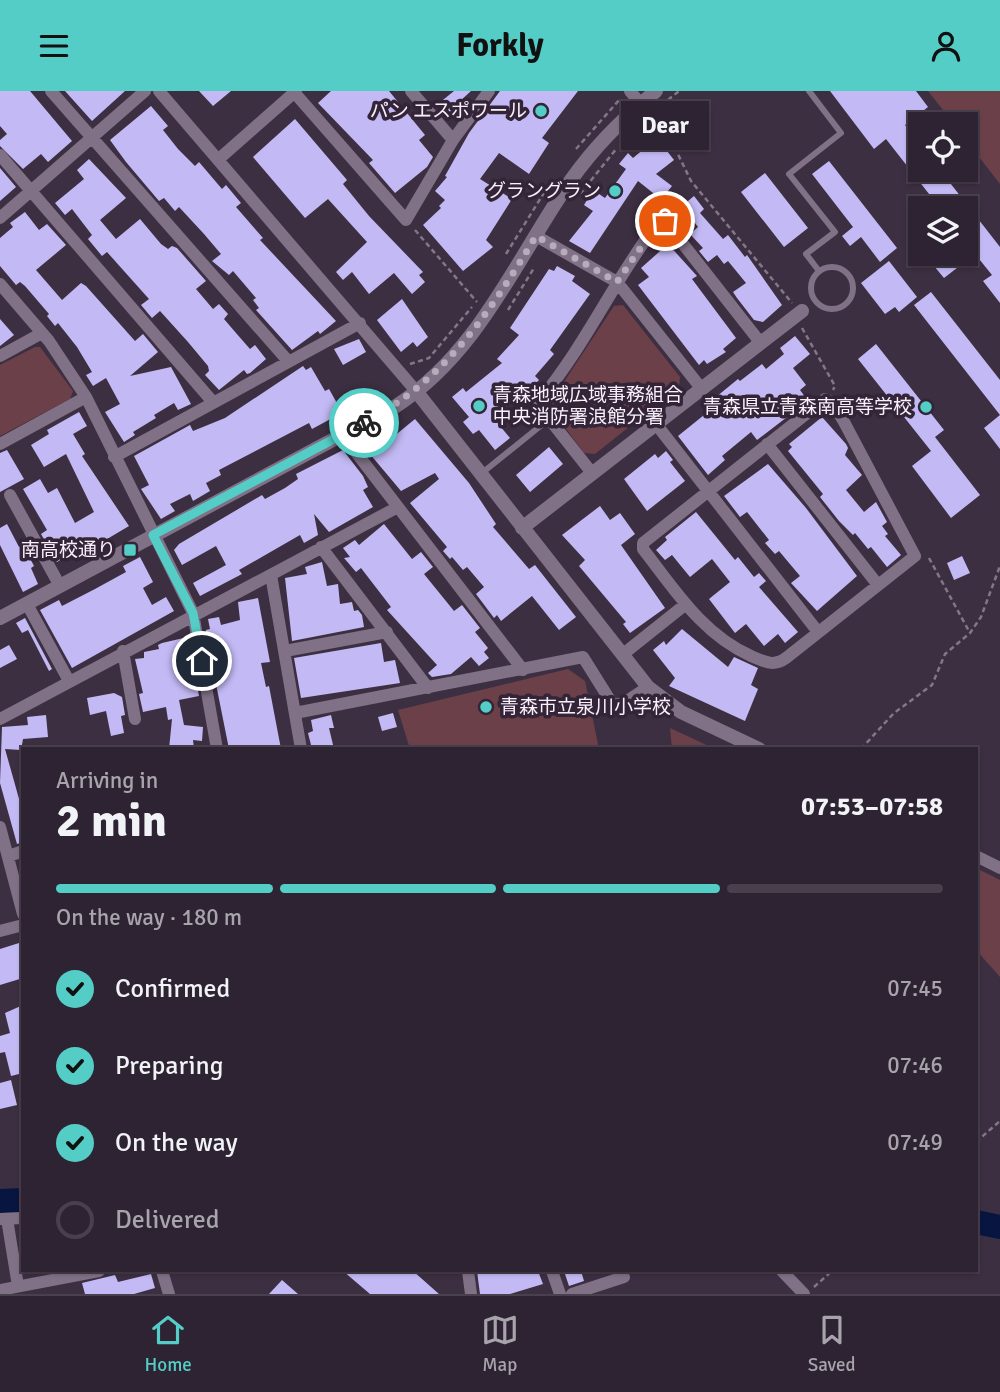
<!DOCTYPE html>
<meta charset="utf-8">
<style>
body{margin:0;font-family:Signika,"Noto Sans JP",sans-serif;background:#3a2f3e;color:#f1f3f6;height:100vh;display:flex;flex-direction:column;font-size:26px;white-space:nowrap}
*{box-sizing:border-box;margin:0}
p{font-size:23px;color:#a7a4ac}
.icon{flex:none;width:38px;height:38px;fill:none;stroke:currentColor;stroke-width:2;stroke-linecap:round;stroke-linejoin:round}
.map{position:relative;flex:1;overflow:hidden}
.drawer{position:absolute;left:21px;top:656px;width:957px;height:525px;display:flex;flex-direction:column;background:#2e2332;border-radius:0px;box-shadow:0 2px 5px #0004,0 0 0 2px #49404d}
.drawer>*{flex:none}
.buttons{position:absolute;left:908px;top:21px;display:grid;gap:14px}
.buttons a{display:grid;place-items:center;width:70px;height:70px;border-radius:0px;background:#2e2332;box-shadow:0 2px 5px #0004,0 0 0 2px #49404d;font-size:35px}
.pin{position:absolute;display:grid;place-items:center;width:60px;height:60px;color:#fff;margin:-30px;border:4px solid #fff;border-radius:50%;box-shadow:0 2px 7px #0007}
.courier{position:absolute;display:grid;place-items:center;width:70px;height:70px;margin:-35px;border:5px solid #54cdc7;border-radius:50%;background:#fff;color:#222;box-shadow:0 2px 9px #0007}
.bubble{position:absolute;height:49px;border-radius:0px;background:#2e2332;box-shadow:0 2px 5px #0004,0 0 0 2px #49404d;font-size:23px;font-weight:700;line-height:49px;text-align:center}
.overview em{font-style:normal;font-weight:700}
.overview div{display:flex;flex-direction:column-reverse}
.overview{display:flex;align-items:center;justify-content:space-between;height:119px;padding:0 35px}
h1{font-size:46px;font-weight:700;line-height:52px}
.bar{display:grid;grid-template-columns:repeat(4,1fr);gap:10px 7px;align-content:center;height:84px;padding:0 35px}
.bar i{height:9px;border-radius:5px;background:#49404d}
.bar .current{background:#54cdc7}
.bar p{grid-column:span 4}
ol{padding:0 35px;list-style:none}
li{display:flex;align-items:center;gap:21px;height:77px}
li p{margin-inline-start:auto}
li .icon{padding:7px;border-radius:50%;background:#54cdc7;color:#111;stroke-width:4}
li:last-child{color:#a7a4ac}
li i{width:38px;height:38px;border:4px solid #49404d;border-radius:50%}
header{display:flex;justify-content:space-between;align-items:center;height:91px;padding:0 35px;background:#54cdc7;color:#111;font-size:32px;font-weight:700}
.tab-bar{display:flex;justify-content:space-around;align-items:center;height:98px;border-top:2px solid #49404d;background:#2e2332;font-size:19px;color:#a7a4ac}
.tab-bar a{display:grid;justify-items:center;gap:4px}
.tab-bar .current{color:#54cdc7}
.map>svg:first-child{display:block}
.green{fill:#6c4048}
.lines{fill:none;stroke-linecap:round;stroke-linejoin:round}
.river{stroke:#081540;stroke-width:24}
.building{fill:#c3baf5}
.path{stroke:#837787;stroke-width:2.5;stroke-dasharray:5 3.5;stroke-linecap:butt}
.service{stroke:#817187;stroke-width:6}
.minor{stroke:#817187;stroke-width:12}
.tertiary{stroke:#817187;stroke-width:14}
.done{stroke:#b7acbb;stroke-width:7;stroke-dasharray:0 12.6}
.route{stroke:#54cdc7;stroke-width:9}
.poi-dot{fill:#54cdc7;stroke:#332537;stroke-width:2.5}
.labels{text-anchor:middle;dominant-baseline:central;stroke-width:7;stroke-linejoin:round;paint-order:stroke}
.poi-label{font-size:19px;fill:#f9f0fc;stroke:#332537;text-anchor:end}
</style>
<header><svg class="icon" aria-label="menu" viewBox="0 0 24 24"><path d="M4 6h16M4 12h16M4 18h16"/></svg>Forkly<svg class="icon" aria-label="person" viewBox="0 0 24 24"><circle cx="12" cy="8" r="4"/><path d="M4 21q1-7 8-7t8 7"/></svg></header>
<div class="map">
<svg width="1000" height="1203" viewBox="0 0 1000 1203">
<rect width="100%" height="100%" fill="#3d2f42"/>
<path class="green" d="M 928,0 L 1000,0 L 1000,93 L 966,49 L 966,33 L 954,33 Z
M 623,214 L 680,286 L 679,296 L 595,363 L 584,362 L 552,319 L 552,309 L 614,215 Z
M 35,256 L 40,256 L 73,300 L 70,308 L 0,345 L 0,274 Z
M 568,578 L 585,590 L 599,658 L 410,658 L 398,619 Z
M 670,637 L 715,658 L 672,658 Z
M 976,777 L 1000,789 L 1000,886 L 977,860 Z"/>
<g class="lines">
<path class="river" d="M 0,1110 L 23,1109
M 976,1131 L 1000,1136"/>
</g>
<path class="building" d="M 0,0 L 30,0 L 72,50 L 48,71 L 41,63 L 23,78 L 0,55 L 0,49 L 7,43 L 0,35 Z
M 65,0 L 125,0 L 92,30 Z
M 199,0 L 231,0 L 213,15 Z
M 331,0 L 389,0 L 425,44 L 419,49 L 433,66 L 427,76 L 395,102 L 369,72 L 373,69 L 318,12 Z
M 454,0 L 471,0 L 458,12 L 456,15 L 460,20 L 450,28 L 438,13 Z
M 500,0 L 578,0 L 542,47 L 549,52 L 529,83 L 499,62 L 480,88 L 512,108 L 486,149 L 493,156 L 463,180 L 423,134 L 441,117 L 439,115 L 445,109 L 435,100 L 447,86 L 445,85 L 469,42 Z
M 830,0 L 916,0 L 928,16 L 905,34 L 920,54 L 920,79 L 940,79 L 1000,156 L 1000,212 L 983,190 L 992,184 L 975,163 L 944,187 L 924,163 L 966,163 L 966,117 L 940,117 L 886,48 L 874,58 Z
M 151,15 L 168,35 L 163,39 L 178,58 L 195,75 L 199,71 L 222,98 L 226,94 L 241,112 L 236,116 L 263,147 L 260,149 L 336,230 L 320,243 L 318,240 L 292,259 L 256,219 L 259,217 L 253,209 L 256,207 L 233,180 L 229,184 L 212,170 L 221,163 L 204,143 L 179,116 L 175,120 L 164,107 L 159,110 L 126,71 L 110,49 Z
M 295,28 L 347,89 L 343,93 L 369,125 L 423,181 L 419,184 L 425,191 L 412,203 L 394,182 L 369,203 L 352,181 L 343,189 L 336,181 L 367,151 L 328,108 L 305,127 L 253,66 Z
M 657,47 L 674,69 L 656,83 L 672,95 L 668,100 L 684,123 L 682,125 L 638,90 L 590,162 L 569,150 L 593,120 L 584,114 L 593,99 L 605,107 L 626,78 L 619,73 L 628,62 L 633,67 Z
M 89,68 L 126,107 L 100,129 L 116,148 L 140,128 L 161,153 L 168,158 L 172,155 L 177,157 L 206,190 L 196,198 L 213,218 L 219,213 L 228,223 L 224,228 L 236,242 L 250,258 L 255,254 L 266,268 L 250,282 L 247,283 L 244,279 L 219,299 L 205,284 L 209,280 L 208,275 L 188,251 L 160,220 L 152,227 L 141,214 L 149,208 L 107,161 L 102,165 L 88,148 L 92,144 L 72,118 L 65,124 L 55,112 L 84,88 L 77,79 Z
M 829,70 L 897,157 L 880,171 L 861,146 L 850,155 L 842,145 L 853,136 L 812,83 Z
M 0,77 L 16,96 L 0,110 Z
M 765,82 L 808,137 L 784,156 L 741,101 Z
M 694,105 L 704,118 L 700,122 L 723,148 L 728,144 L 745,166 L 747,164 L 782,214 L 763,231 L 754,229 L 737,207 L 733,201 L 746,192 L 728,170 L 724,173 L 717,164 L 708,171 L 699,160 L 703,157 L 690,143 L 698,136 L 682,115 Z
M 25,121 L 39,139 L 47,133 L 66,154 L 36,179 L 62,209 L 81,192 L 86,195 L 135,250 L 143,243 L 158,261 L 130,285 L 171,276 L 191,313 L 178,319 L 174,312 L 154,324 L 156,327 L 133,341 L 135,344 L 124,351 L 105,321 L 120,313 L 106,287 L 93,295 L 86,284 L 92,281 L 77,256 L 58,232 L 55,235 L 47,225 L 49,223 L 25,195 L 20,191 L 16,194 L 0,175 L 0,147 L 13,136 L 10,132 Z
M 668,153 L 697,185 L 692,188 L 736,247 L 723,258 L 726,261 L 707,273 L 704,269 L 699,274 L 638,194 L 649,186 L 641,177 Z
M 889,170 L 917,206 L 899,221 L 895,216 L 885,223 L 861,192 Z
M 557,175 L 575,185 L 572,190 L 590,203 L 550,259 L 554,263 L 535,285 L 539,289 L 528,300 L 520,293 L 501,308 L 509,319 L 495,329 L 510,347 L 495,359 L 479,339 L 473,343 L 463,331 L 469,326 L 452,306 L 463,297 L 466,301 L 502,272 L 497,268 L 519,244 L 510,237 L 549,178 L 554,180 Z
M 931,201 L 1000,289 L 1000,358 L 984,337 L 1000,324 L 914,214 Z
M 402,208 L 428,246 L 417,256 L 413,251 L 401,261 L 377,229 Z
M 0,228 L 14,244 L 0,255 Z
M 795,245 L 810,263 L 793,277 L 806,294 L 800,299 L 808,310 L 757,349 L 751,341 L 722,365 L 725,369 L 708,384 L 678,345 L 709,320 L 705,315 L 738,288 L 740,290 L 762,273 L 766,278 L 784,263 L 780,257 Z
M 359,248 L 366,261 L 343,274 L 334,258 Z
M 876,253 L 944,339 L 935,346 L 980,404 L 951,427 L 912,375 L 931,360 L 858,268 Z
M 303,275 L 306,279 L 311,276 L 325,300 L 329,298 L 338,314 L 334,316 L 338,324 L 312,338 L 309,332 L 219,379 L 221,384 L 206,392 L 210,400 L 193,410 L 190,403 L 170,413 L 175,420 L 161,428 L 141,398 L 149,394 L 134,365 L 190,334 L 193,340 L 225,327 Z
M 79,321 L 87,335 L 73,343 L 85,363 L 82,365 L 129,435 L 97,454 L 94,448 L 57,471 L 41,443 L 47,439 L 23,398 L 40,388 L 48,402 L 57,397 L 75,432 L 94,421 L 66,363 L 44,376 L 31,354 L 49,343 L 47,339 Z
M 822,326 L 846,353 L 848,357 L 845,364 L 862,384 L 846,399 L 864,421 L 876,411 L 887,431 L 882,435 L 888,443 L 885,445 L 901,464 L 887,476 L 871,456 L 868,458 L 855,442 L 853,444 L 839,430 L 820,406 L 823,403 L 788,360 L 792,356 L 789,353 Z
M 415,328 L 469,392 L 496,433 L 493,436 L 529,478 L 535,474 L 576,526 L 559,539 L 532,505 L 501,530 L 497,524 L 494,527 L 476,503 L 484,496 L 467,476 L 463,479 L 452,466 L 450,468 L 443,460 L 447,456 L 410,412 L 439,388 L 435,382 L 401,400 L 359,350 L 376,337 L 387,351 Z
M 549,356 L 563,373 L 530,401 L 516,384 Z
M 7,359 L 24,388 L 0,401 L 0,362 Z
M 343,359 L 363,385 L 368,396 L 363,399 L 373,416 L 329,441 L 314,423 L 318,444 L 304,452 L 300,444 L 239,479 L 242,483 L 200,505 L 193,492 L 226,474 L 216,455 L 182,474 L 174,459 L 179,453 L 262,404 L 265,408 L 285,397 L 298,388 L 296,383 Z
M 666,360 L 673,369 L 670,371 L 685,390 L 647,420 L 624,388 L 655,363 L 658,367 Z
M 768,373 L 806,417 L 857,485 L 817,520 L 791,492 L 800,485 L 779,460 L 775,463 L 765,452 L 769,449 L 747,421 L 740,426 L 724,405 Z
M 600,415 L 610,429 L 620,422 L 635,443 L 621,454 L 665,517 L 630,542 L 623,533 L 626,531 L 579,475 L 585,469 L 562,444 Z
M 696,421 L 735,469 L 738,466 L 754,486 L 759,482 L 766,490 L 759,496 L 798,541 L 785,552 L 778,543 L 764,555 L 746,533 L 735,542 L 709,508 L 730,491 L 712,468 L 690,486 L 672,464 L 665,469 L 656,459 L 667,449 L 665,446 Z
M 7,433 L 19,456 L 23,454 L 34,475 L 31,477 L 38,493 L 23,501 L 0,454 L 0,437 Z
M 384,433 L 412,468 L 421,461 L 433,476 L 424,483 L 454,520 L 462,514 L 480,537 L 475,541 L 488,557 L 484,561 L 489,567 L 479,575 L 471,566 L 451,583 L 432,586 L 428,582 L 437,574 L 387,519 L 391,516 L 361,477 L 356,481 L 344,467 L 350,466 L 343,457 L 355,449 L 359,454 Z
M 962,465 L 970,482 L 954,489 L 947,472 Z
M 140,466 L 153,491 L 143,497 L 152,514 L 166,506 L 174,520 L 72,577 L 40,519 L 59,509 L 62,515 L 95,498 L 126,481 L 123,475 Z
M 322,471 L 327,495 L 338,493 L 340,513 L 352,511 L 354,520 L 358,519 L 362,524 L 364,536 L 292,550 L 285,487 L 307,483 L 305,476 Z
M 258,507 L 270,571 L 261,572 L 266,596 L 269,595 L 281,658 L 229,658 L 206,543 L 206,539 L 210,538 L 208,528 L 219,526 L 221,534 L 240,529 L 238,511 Z
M 25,527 L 52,578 L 49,580 L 28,539 L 22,542 L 16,532 Z
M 682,538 L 728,576 L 734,566 L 758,577 L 751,594 L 758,598 L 745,630 L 669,595 L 675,587 L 653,559 L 664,550 L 666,554 Z
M 188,546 L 199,605 L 179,609 L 184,634 L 203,636 L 202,650 L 193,649 L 194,658 L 169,658 L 172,628 L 168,629 L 166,616 L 143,621 L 139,603 L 143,602 L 135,568 L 144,567 L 144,561 L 159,558 L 158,554 L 162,552 Z
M 381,552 L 384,571 L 395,569 L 400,592 L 301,607 L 294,567 Z
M 9,554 L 17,568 L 0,577 L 0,559 Z
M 114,602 L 122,606 L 125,624 L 121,625 L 124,642 L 111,645 L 106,620 L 90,624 L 87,607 Z
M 393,622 L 397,636 L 382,640 L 378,626 Z
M 46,624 L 48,646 L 23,648 L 21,659 L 5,658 L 23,722 L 23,751 L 17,753 L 0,692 L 2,636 L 28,634 L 27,626 Z
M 331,624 L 334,637 L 329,637 L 334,658 L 312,658 L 308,642 L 313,640 L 311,629 Z
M 19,852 L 23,866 L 23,887 L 0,894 L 0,858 Z
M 23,914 L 23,982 L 11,985 L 5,961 L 0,962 L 0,945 L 10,942 L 5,922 Z
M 11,989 L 17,1014 L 0,1018 L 0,992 Z
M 343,1180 L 413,1180 L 439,1203 L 370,1203 Z
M 477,1180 L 538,1180 L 543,1193 L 510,1203 L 480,1203 Z
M 581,1180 L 584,1190 L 569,1195 L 565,1183 Z
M 151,1183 L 155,1197 L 134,1203 L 85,1203 L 82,1192 L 115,1184 L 118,1191 Z
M 282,1189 L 298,1203 L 269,1203 Z"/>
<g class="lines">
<path class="path" d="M 668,9 L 679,0
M 656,18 L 691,90 L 792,212
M 576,58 L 620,8
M 580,103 L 617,57
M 415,139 L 477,211
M 506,163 L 547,97
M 508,219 L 534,177
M 802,237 L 835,295 L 833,299
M 410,273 L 429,267 L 472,216
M 929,467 L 970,542
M 861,658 L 894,622 L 932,594 L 945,563 L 970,542 L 981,526 L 1000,475
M 976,1051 L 1000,1030
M 814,1196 L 832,1180"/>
<path class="service" d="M 809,0 L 841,42 L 789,83 L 835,141 L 806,163 L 819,180
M811 197a21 21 0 1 1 42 0a21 21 0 1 1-42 0Z
M 482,382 L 549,328"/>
<path class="minor" d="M 51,0 L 288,270
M 159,0 L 416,300
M 293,0 L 406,129 L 453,49 L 489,0
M 411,0 L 453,49
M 630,0 L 641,13
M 0,64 L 212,310
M 220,67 L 296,0
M 0,127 L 145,0
M 536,145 L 617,191 L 701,297
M 0,193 L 49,250 L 86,306 L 193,522 L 217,658
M 0,265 L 42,242
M 825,308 L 832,311 L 843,329 L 915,465 L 786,567 C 773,576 766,571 751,565 C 702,543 675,499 643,458 L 643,452 Z
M 656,333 L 818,541
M 342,343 L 523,579
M 0,353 L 86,306
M 767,353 L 878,494
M 114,366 L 360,232
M 592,382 L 539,315 L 539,310 C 586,254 615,187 659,130 L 665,130 L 760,251
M 10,404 L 60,495
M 321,456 L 428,597
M 271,484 L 301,658
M 27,513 L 69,590
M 123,560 L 135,628
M 285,560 L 387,541
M 622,564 L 686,513
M 295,622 L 583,566 L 613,614 L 624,612 L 648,596
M 0,628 L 398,416
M 0,736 L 23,823
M 9,765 L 23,760
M 976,765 L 1000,777
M 0,840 L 23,834
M 0,1128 L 23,1127
M 7,1128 L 18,1195
M 162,1180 L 169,1203
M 468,1180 L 471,1203
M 552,1180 L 560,1203
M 782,1180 L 804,1203
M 0,1199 L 99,1180
M 572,1203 L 624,1186"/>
<path class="tertiary" d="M 416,300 L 648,596 L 681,621 L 759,658
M 522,437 L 802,220
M 0,527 L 396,315 C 479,262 517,166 571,89 C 595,55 624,26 656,0"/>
</g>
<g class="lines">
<path class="done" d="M 364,332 C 447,287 488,224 536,145 L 617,191 L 659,130 L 665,130"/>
<path class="route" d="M 202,570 L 193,522 L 153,444 L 364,332"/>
</g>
<g class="poi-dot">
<circle cx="541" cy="20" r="7"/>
<circle cx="615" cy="100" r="7"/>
<circle cx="479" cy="315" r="7"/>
<circle cx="926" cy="316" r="7"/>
<rect x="123" y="452" width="14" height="14" rx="3.5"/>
<circle cx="486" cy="616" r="7"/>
</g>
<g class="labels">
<g class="poi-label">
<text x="527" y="20">パン エスポワール</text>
<text x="601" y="100">グラングラン</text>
<text x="493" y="304" text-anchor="start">青森地域広域事務組合<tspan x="493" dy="22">中央消防署浪館分署</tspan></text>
<text x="912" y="316">青森県立青森南高等学校</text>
<text x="116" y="459">南高校通り</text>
<text x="500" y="616" text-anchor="start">青森市立泉川小学校</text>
</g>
</g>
</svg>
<div class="buttons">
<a><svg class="icon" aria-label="locate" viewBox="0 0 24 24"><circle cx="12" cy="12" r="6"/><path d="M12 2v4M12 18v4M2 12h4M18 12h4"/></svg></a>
<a><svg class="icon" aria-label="layers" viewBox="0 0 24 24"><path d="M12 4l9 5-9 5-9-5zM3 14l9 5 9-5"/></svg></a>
</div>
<div class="pin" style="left:665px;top:130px;background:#ea580c"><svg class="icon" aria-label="bag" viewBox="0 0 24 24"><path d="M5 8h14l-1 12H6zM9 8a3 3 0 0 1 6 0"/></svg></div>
<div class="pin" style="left:202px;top:570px;background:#1f2937"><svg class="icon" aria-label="home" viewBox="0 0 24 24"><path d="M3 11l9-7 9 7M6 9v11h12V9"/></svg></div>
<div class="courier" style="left:364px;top:332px"><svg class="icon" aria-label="bike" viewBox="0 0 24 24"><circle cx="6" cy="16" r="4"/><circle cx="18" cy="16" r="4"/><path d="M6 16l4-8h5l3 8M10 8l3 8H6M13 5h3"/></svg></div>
<div class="bubble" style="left:621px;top:10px;width:88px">Dear</div>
<section class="drawer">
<div class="overview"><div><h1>2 min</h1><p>Arriving in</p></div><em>07:53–07:58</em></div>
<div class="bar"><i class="current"></i><i class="current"></i><i class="current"></i><i></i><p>On the way · 180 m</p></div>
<ol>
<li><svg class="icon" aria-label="check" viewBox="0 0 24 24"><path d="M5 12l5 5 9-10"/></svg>Confirmed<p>07:45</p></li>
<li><svg class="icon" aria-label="check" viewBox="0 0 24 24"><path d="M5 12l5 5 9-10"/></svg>Preparing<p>07:46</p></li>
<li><svg class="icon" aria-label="check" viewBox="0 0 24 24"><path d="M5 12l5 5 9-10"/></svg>On the way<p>07:49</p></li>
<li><i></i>Delivered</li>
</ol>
</section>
</div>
<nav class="tab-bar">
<a class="current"><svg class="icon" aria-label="home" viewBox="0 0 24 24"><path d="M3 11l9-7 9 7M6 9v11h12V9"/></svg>Home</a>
<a><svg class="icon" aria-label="map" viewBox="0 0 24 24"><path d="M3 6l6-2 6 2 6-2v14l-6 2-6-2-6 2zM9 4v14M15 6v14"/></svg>Map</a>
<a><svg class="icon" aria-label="saved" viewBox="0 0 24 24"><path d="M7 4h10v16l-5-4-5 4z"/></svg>Saved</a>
</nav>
